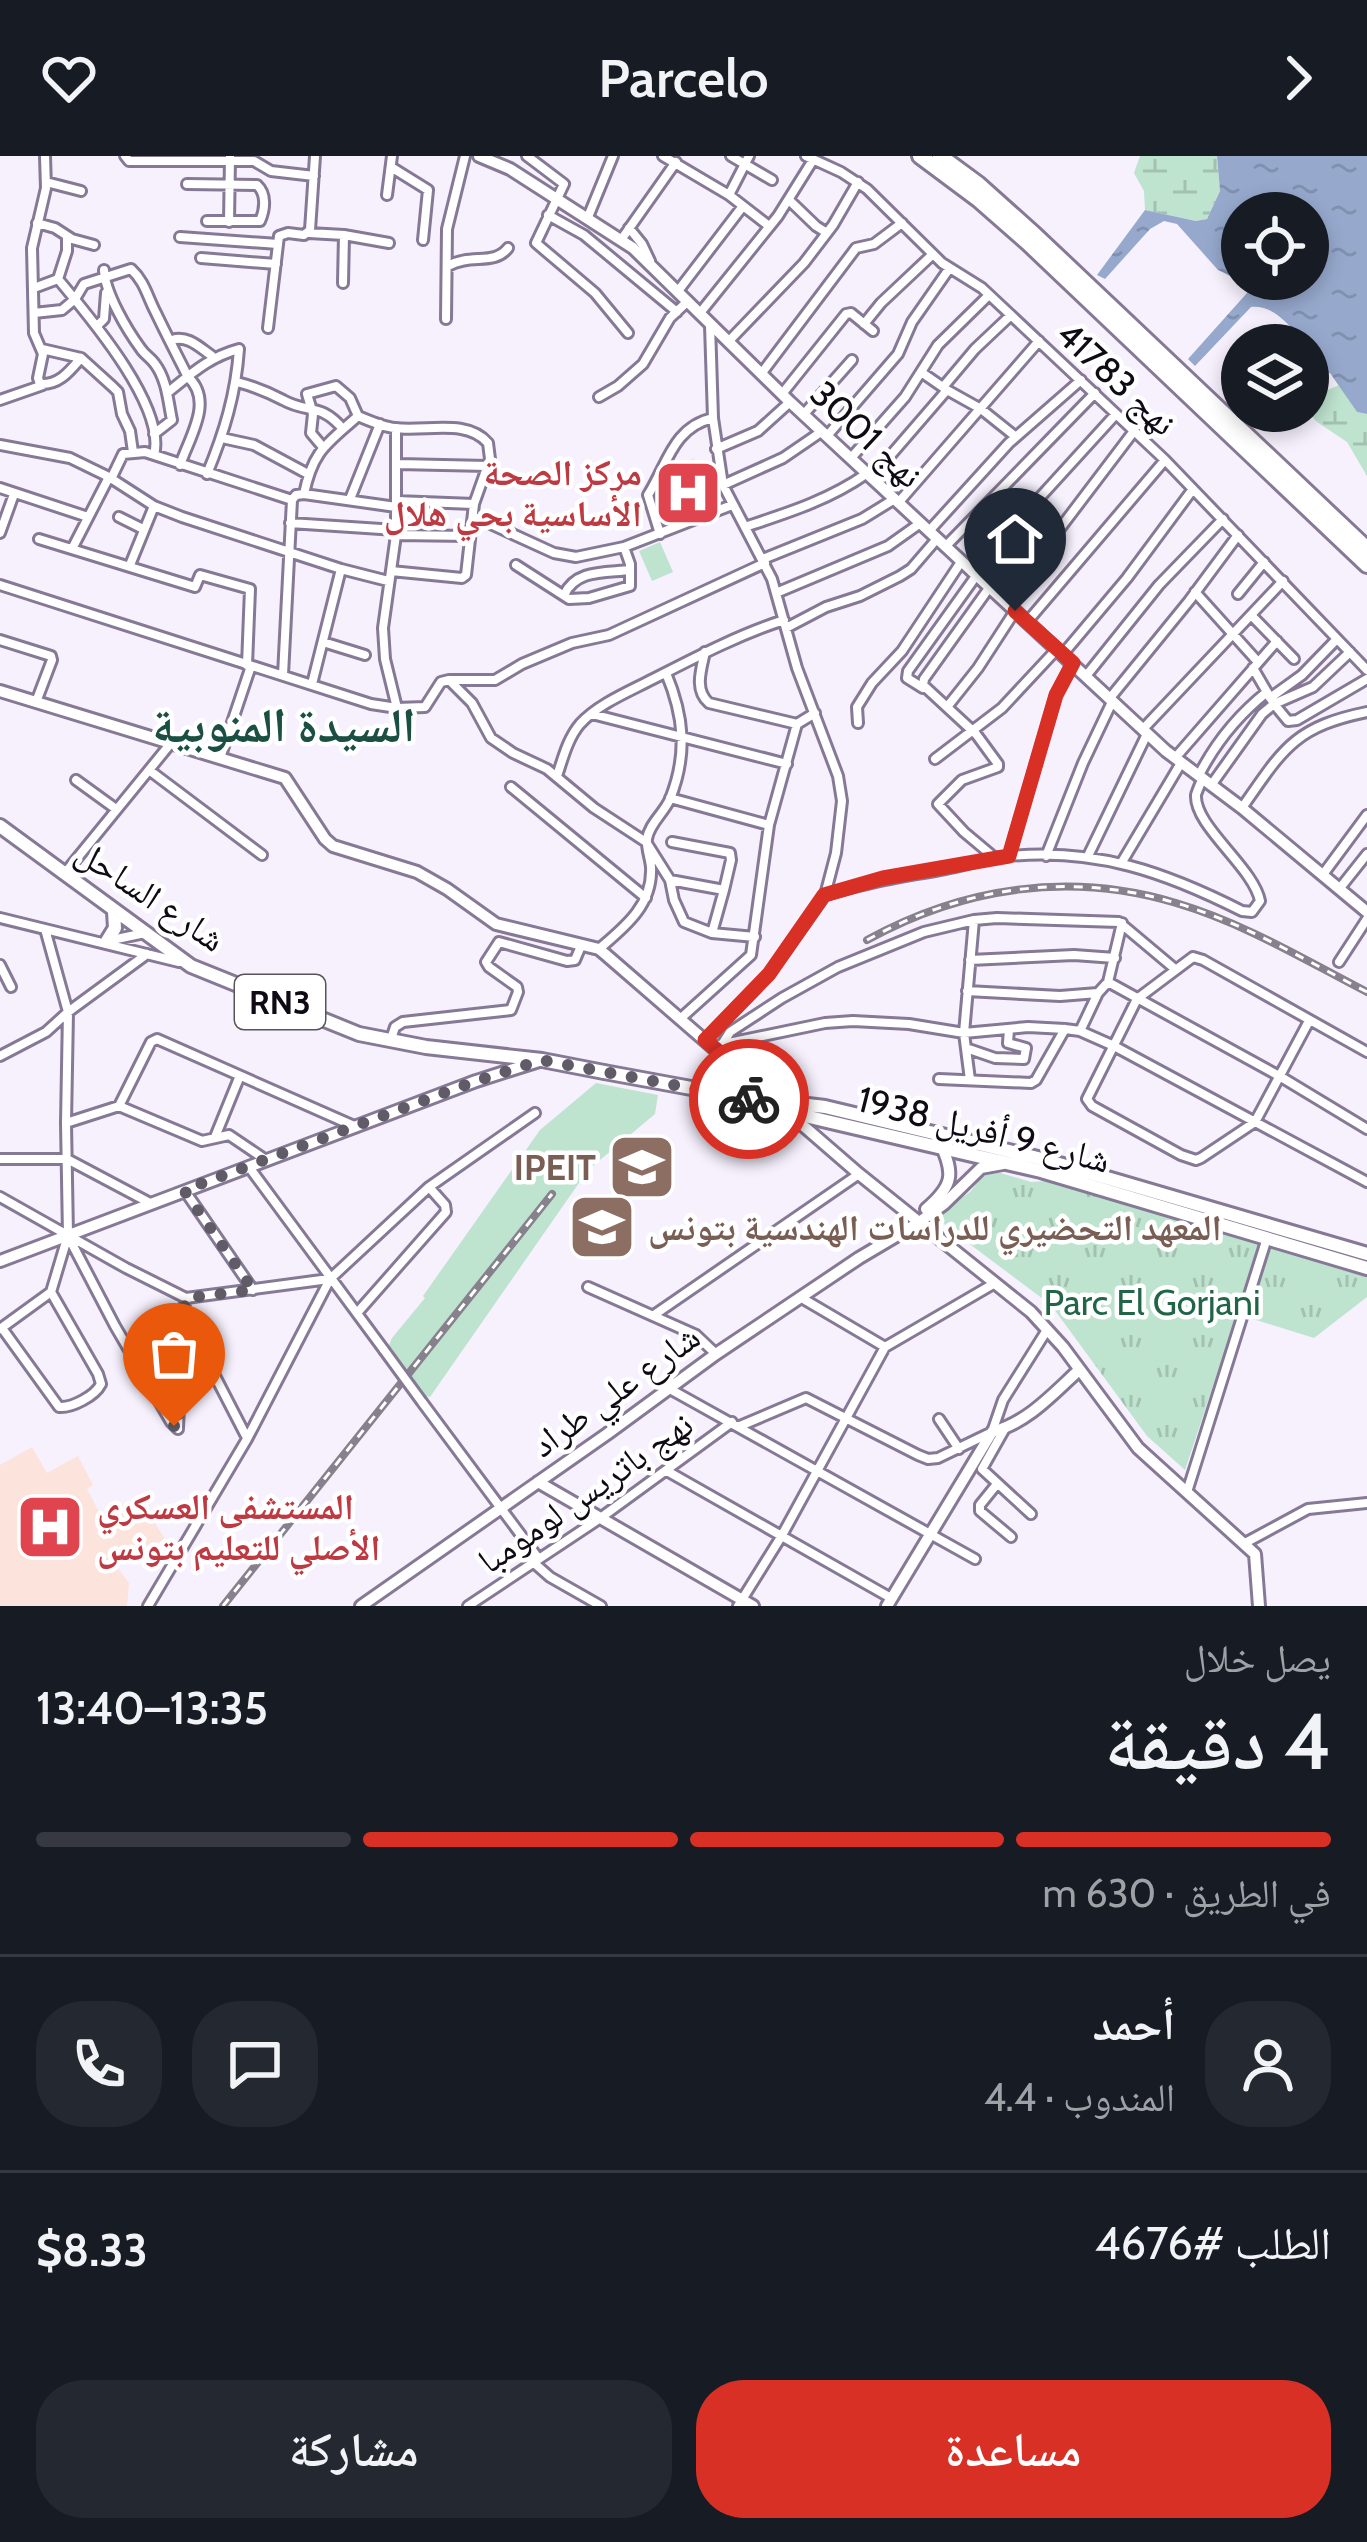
<!DOCTYPE html>
<html lang="ar">
<meta charset="utf-8">
<style>
body{margin:0;font-family:Cabin,"Noto Naskh Arabic",sans-serif;background:#242831;color:#f1f3f6;direction:rtl;height:100vh;display:flex;flex-direction:column;font-size:45px;white-space:nowrap}
*{box-sizing:border-box;margin:0}
p{font-size:39px;color:#9ea1a6}
.icon{flex:none;width:66px;height:66px;fill:none;stroke:currentColor;stroke-width:2;stroke-linecap:round;stroke-linejoin:round}
.map{position:relative;height:1450px;overflow:hidden;direction:ltr}
.sheet{display:flex;flex-direction:column;background:#171b24;flex:1}
.sheet>*{flex:none}
.tools{position:absolute;left:1221px;top:36px;display:grid;gap:24px}
.tools a{display:grid;place-items:center;width:108px;height:108px;border-radius:50%;background:#171b24;box-shadow:0 6px 18px #0003;font-size:60px}
.pin{position:absolute;display:grid;place-items:center;width:102px;height:102px;color:#fff;margin:-123px -51px;border-radius:50% 50% 50% 0;rotate:-45deg;box-shadow:0 0 12px #0007}
.pin .icon{rotate:45deg}
.courier{position:absolute;display:grid;place-items:center;width:120px;height:120px;margin:-60px;border:9px solid #d93025;border-radius:50%;background:#fff;color:#222;box-shadow:0 3px 15px #0007}
.summary em{font-style:normal;font-weight:600}
.summary div{display:flex;flex-direction:column-reverse}
.summary{display:flex;align-items:center;justify-content:space-between;height:204px;padding:0 36px}
h1{font-size:78px;font-weight:600;line-height:90px}
.bar{display:grid;grid-template-columns:repeat(4,1fr);gap:18px 12px;align-content:center;height:144px;padding:0 36px}
.bar i{height:15px;border-radius:9px;background:#363941}
.bar .on{background:#d93025}
.bar p{grid-column:span 4}
.line{display:flex;align-items:center;gap:30px;padding:0 36px;border-top:3px solid #363941}
.line div{flex:1}
.round{display:grid;place-items:center;flex:none;width:126px;height:126px;border-radius:48px;background:#242831}
.button{display:flex;gap:24px;margin-top:auto;padding:24px 36px}
.button a{flex:1;height:138px;border-radius:48px;background:#d93025;color:#fff;font-size:48px;font-weight:600;line-height:138px;text-align:center}
.button a+a{background:#242831;color:#f1f3f6}
header{display:flex;justify-content:space-between;align-items:center;height:156px;padding:0 36px;background:#171b24;font-size:54px;font-weight:600}
.map>svg:first-child{display:block}
.medical{fill:#fce3db}
.green{fill:#bee3ce}
.wetland{fill:url(#wetland-marsh)}
.park{fill:url(#park-tufts)}
.water{fill:url(#water-ripples);fill-rule:evenodd}
.lines{fill:none;stroke-linecap:round;stroke-linejoin:round}
.street-casing{stroke:#867995;stroke-width:14}
.secondary-casing{stroke:#867995;stroke-width:16}
.primary-casing{stroke:#867995;stroke-width:18}
.highway-casing{stroke:#867995;stroke-width:20}
.street{stroke:#fff;stroke-width:8}
.secondary{stroke:#fff;stroke-width:10}
.primary{stroke:#fff;stroke-width:12}
.highway{stroke:#fff;stroke-width:14}
.rail-casing{stroke:#86818c;stroke-width:8}
.rail{stroke:#fff;stroke-width:3;stroke-dasharray:9;stroke-linecap:butt}
.street-bridge-casing{stroke:#867995;stroke-width:14;stroke-linecap:butt}
.primary-bridge-casing{stroke:#867995;stroke-width:18;stroke-linecap:butt}
.street-bridge{stroke:#fff;stroke-width:8}
.primary-bridge{stroke:#fff;stroke-width:12}
.done{stroke:#605b66;stroke-width:12;stroke-dasharray:0 21.6}
.route{stroke:#d93025;stroke-width:15}
.labels{text-anchor:middle;dominant-baseline:central;stroke-width:9;stroke-linejoin:round;paint-order:stroke}
.shield{fill:#fff;stroke:#57545a;stroke-width:3}
.shield-label{font-size:33px;font-weight:bold;fill:#0f0a14}
.street-label{font-size:36px;fill:#0f0a14;stroke:#fff}
.health-label{font-size:36px;font-weight:bold;fill:#be3a42;stroke:#fff;text-anchor:end}
.education-label{font-size:36px;font-weight:bold;fill:#785e54;stroke:#fff;text-anchor:end}
.park-label{font-size:36px;fill:#1f6546;stroke:#fff}
.district-label{font-size:48px;font-weight:bold;fill:#1a4f42;stroke:#fff}
</style>
<header><svg class="icon" aria-label="forward" viewBox="0 0 24 24"><path d="M9 5l7 7-7 7"/></svg>Parcelo<svg class="icon" aria-label="heart" viewBox="0 0 24 24"><path d="M12 20l-8-8c-3-5 5-10 8-4 3-6 11-1 8 4z"/></svg></header>
<div class="map">
<svg width="1367" height="1450" viewBox="0 0 1367 1450">
<defs>
<pattern id="wetland-marsh" width="20" height="14" patternUnits="userSpaceOnUse" patternTransform="scale(3)"><rect width="20" height="14" fill="#bee3ce"/><path d="M1 5h8M5 5V1M11 12h8M15 12V8" fill="none" stroke="#a2c1b0"/></pattern>
<pattern id="park-tufts" width="24" height="20" patternUnits="userSpaceOnUse" patternTransform="scale(3)"><rect width="24" height="20" fill="#bee3ce"/><path d="M3 7l-1-3M5 7V3M7 7l1-3M15 17l-1-3M17 17v-4M19 17l1-3" fill="none" stroke="#a2c1b0"/></pattern>
<pattern id="water-ripples" width="26" height="14" patternUnits="userSpaceOnUse" patternTransform="scale(3)"><rect width="26" height="14" fill="#96a9cd"/><path d="M2 4q2-2 4 0t4 0M15 11q2-2 4 0t4 0" fill="none" stroke="#8090af"/></pattern>
</defs>
<rect width="100%" height="100%" fill="#f6f1fd"/>
<path class="medical" d="M 694,302 L 715,347 L 677,362 L 663,328 L 670,312 Z
M 32,1291 L 47,1317 L 78,1300 L 93,1329 L 87,1333 L 100,1358 L 139,1342 L 165,1383 L 115,1408 L 129,1427 L 127,1450 L 0,1450 L 0,1309 Z"/>
<path class="green" d="M 660,386 L 673,416 L 652,425 L 639,395 Z
M 596,927 L 658,939 L 655,958 L 588,1014 L 430,1241 L 426,1240 L 389,1189 L 392,1182 L 425,1142 L 423,1140 L 540,974 Z"/>
<path class="wetland" d="M 1140,0 L 1217,0 L 1220,35 L 1207,63 L 1196,65 L 1145,54 L 1144,35 L 1134,17 Z
M 1339,229 L 1357,256 L 1367,258 L 1367,320 L 1347,286 L 1317,266 L 1307,255 L 1316,239 Z"/>
<path class="park" d="M 994,1015 L 1031,1026 L 1047,1025 L 1367,1121 L 1367,1141 L 1314,1182 L 1237,1158 L 1185,1314 L 1147,1280 L 1051,1149 L 947,1071 L 940,1062 L 941,1056 L 970,1036 L 985,1017 Z"/>
<path class="water" d="M 1217,0 L 1367,0 L 1367,258 L 1357,256 L 1330,217 L 1312,214 L 1308,219 L 1308,189 L 1303,189 L 1302,183 C 1287,168 1274,149 1251,151 L 1195,210 L 1188,203 L 1247,137 L 1245,127 L 1218,114 L 1177,68 L 1164,65 L 1150,73 L 1105,123 L 1097,119 L 1145,54 L 1196,65 L 1207,63 L 1220,35 ZM 1308,57 L 1308,123 L 1242,123 L 1242,57 Z"/>
<g class="lines">
<g class="street-casing">
<path id="street" d="M 45,0 L 46,32 L 32,92 L 34,177 L 43,198 L 38,222 L 40,228 C 59,229 69,216 81,202
M 125,0 L 129,5 L 254,5 L 271,15 L 314,20
M 527,0 L 564,28 L 536,87 L 595,137 L 628,177
M 663,0 L 729,39 L 749,0
M 731,0 L 772,24
M 806,0 L 841,16 L 867,33 L 942,107 L 982,132 L 1165,304 L 1367,514
M 391,11 L 428,34 L 423,84
M 46,26 L 81,35
M 187,28 L 257,29 C 267,38 265,54 260,65 L 207,65
M 387,39 L 392,0
M 729,39 L 769,70
M 789,44 L 816,70 L 827,77
M 548,59 L 584,79 L 677,156
M 588,61 L 613,0
M 229,66 L 230,1
M 37,67 L 55,72 L 72,83 L 94,89
M 629,72 L 642,88 L 650,105
M 309,77 L 344,79 L 343,127
M 344,79 L 389,87
M 180,81 L 278,88
M 621,84 L 676,6
M 201,102 L 276,108
M 448,110 C 471,97 494,110 508,92
M 104,114 C 105,137 127,174 141,193 C 145,199 151,202 155,208 C 167,224 168,245 172,264 L 154,278
M 58,123 L 67,95 L 67,81
M 34,132 L 58,123 C 88,159 167,251 154,299
M 678,135 L 743,50
M 34,157 L 62,154 L 75,143 L 84,128 L 131,113 C 145,126 147,140 156,157 C 166,178 177,199 188,221 C 214,245 190,280 180,309
M 700,157 L 778,60 L 813,4
M 446,163 L 447,73 L 465,0
M 864,168 L 881,147 L 933,98
M 98,169 L 104,163 L 106,137
M 268,172 L 279,80 L 288,77 L 304,79 L 310,74 L 315,0
M 172,184 C 188,179 199,191 212,200
M 728,186 L 804,107 L 833,69 L 858,26
M 42,193 L 81,202 L 113,231 L 118,236 L 122,258 L 130,275 L 133,296
M 761,218 L 856,92 L 874,88 L 902,67
M 237,226 C 256,231 266,235 283,244 C 308,258 320,246 343,273
M 943,231 L 975,193 L 1011,159
M 947,234 L 981,253 L 1016,281
M 167,237 C 191,218 209,201 239,193 C 236,238 224,277 207,318
M 782,238 L 846,158 L 851,157 L 873,175
M 599,241 L 618,230 L 643,208 L 670,162 L 688,145
M 0,244 L 43,229
M 804,258 L 852,204
M 396,272 L 396,379 L 383,472 L 385,503 L 397,552
M 827,280 L 898,198 L 912,166 L 949,113
M 222,282 L 254,289 L 308,318
M 0,289 L 70,302 L 109,321 L 154,350 L 182,361 L 341,413 L 388,425
M 322,290 L 311,277 L 313,258 L 307,238 L 336,230 L 350,242 L 358,260 C 370,265 383,271 395,272 C 426,276 466,262 488,287 L 490,303 L 474,348 L 466,419 L 462,422 L 391,415
M 716,293 L 758,275 L 790,246
M 851,302 L 905,241 L 938,189 L 989,139
M 398,308 L 488,310
M 871,322 L 947,234 L 921,216
M 111,323 L 123,298 L 145,296 L 292,344
M 723,329 L 783,302 L 821,276
M 0,332 L 88,361
M 304,338 C 313,294 327,288 358,260
M 350,343 L 380,268
M 396,345 L 474,348
M 898,347 L 1039,185
M 473,360 L 554,397 L 576,401 L 624,391
M 119,361 L 143,373
M 290,367 L 396,374
M 745,371 C 787,357 829,344 866,318
M 929,375 L 1009,287 L 1081,224
M 0,377 L 14,338
M 660,378 L 648,339 C 667,309 673,271 713,262
M 396,379 L 470,380
M 39,383 L 195,431 L 200,419 L 250,433 L 247,509
M 73,391 L 109,321
M 945,391 L 1095,237
M 763,403 L 862,363 L 893,344
M 130,409 L 154,350
M 516,409 L 569,443 L 589,442 L 630,430 L 630,408 L 624,391 L 732,349
M 972,416 L 1116,258
M 0,429 L 371,548 L 397,552 L 425,551 L 441,526 L 449,524 L 472,547 L 491,582 L 513,597 L 547,613 L 594,652 L 646,686 L 670,724 L 674,744 L 684,766 L 712,777 L 755,781
M 989,432 L 924,523 L 923,529 L 976,578 L 998,608 L 998,611 L 962,624 L 938,648 L 964,676 L 995,702
M 1195,436 L 1258,506
M 776,437 L 888,390 L 919,368
M 1238,438 L 1264,406
M 564,439 C 576,413 605,417 630,414
M 1000,441 L 1049,387 L 1134,275
M 1251,459 L 1294,503
M 1027,466 L 1165,304
M 786,472 L 826,451 L 860,440 L 900,420 L 911,413 L 936,384
M 0,484 L 51,500 L 52,504 L 36,546
M 323,486 L 365,499
M 705,496 C 701,514 694,534 709,547 L 797,568 L 815,557
M 1063,498 L 1127,422 L 1193,333
M 1253,512 L 1274,548 L 1288,565 L 1297,564 L 1367,523
M 283,519 L 292,344 L 296,339 L 304,338 L 396,351
M 1086,520 L 1159,429 L 1223,363
M 451,524 L 495,524 L 522,508 L 572,487 L 609,479 L 765,407
M 312,528 L 341,413
M 923,532 L 907,522 L 908,515 L 976,420
M 1110,542 L 1189,445 L 1238,379
M 1270,542 L 1302,519 L 1337,483
M 947,551 L 978,512 L 1015,455
M 592,558 L 787,608
M 858,567 L 857,551 L 872,527 L 902,495 L 961,406
M 1143,573 L 1283,425
M 220,602 L 251,510
M 1175,602 L 1277,485
M 935,603 L 1002,552 L 1057,493
M 149,614 L 262,699
M 1199,619 C 1216,586 1238,559 1267,536
M 557,620 C 563,602 568,582 580,568 C 598,548 630,535 653,523 C 696,501 738,479 784,464
M 76,624 L 116,653
M 1212,628 L 1262,558 L 1274,548 L 1313,531 L 1350,496
M 511,631 L 646,742
M 670,642 L 769,669
M 1242,652 C 1283,593 1294,571 1367,556
M 672,686 L 730,697 L 731,704 L 724,734
M 1009,700 L 1056,539 L 1072,508
M 1046,700 L 1083,607 L 1112,546
M 1088,700 L 1147,578
M 1122,706 L 1181,607
M 65,717 L 171,587
M 1324,717 L 1367,659
M 670,724 L 724,734 L 712,777
M 1340,732 L 1367,698
M 826,739 C 866,726 903,721 945,713 C 966,709 987,702 1009,700 C 1097,692 1165,716 1242,755 L 1252,756 L 1260,745 C 1254,712 1194,670 1196,639 C 1196,638 1202,623 1203,622
M 0,762 L 179,806
M 107,785 L 145,777
M 599,793 C 625,771 653,749 651,711 C 650,701 646,692 647,683 C 649,668 664,657 670,643 C 688,598 684,560 666,517
M 970,804 L 1074,799 L 1115,802
M 1339,806 L 1367,763
M 0,809 L 11,831
M 1108,826 L 1281,921 L 1367,973
M 967,835 L 1060,840 L 1098,837
M 680,863 L 751,799 L 769,669 L 797,568
M 1309,865 L 1255,966 L 1201,1002 L 1196,1004 L 1181,999 L 1092,950 L 1087,943 L 1137,843 L 1193,801 L 1203,804 L 1367,896
M 1080,875 L 1098,837 L 1108,826 L 1122,767
M 391,883 L 395,871 L 403,866 L 511,854 L 518,836 L 517,831 L 489,811 L 486,806 L 499,786 L 567,805 L 575,804 L 581,790
M 705,884 L 769,818 L 825,739 L 836,697 L 842,645 L 838,620 L 797,512 L 772,423 L 723,329 L 713,262 L 710,169
M 723,887 L 730,876 L 782,842 L 838,811 L 924,776 L 974,764 L 997,762 L 1119,766 L 1175,813
M 714,890 L 825,867 L 853,865 L 909,868 L 964,877 L 1028,871 L 1065,873 L 1080,875 L 1114,890 L 1367,1026
M 966,892 L 995,902 L 1024,903 L 1026,892 L 1008,887 L 1009,873
M 0,900 L 46,876 L 68,856 L 147,798
M 939,923 L 1031,927 L 1036,924 L 1065,873
M 970,924 L 964,877 L 974,764
M 119,950 L 202,985 L 229,979 L 266,1004
M 66,967 L 119,950 L 151,886 L 157,883 L 354,970
M 215,981 L 239,922
M 0,1003 L 67,1003 L 150,1047
M 249,1011 L 384,1194
M 185,1035 L 253,1134
M 0,1041 L 126,1112 L 186,1142 L 329,1123
M 69,1082 L 115,1170 L 171,1266 L 178,1273
M 588,1131 L 696,1179 L 716,1198
M 800,1141 L 885,1191
M 357,1157 L 446,1056 L 445,1049 L 429,1031
M 183,1158 L 247,1282
M 654,1159 L 859,1018
M 2,1172 L 59,1251 C 72,1252 95,1240 101,1228 L 98,1218 L 51,1136
M 0,1173 L 51,1136 L 68,1079 L 66,967 L 68,856 L 45,773
M 668,1232 L 975,1403
M 422,1246 L 538,1402
M 939,1263 L 959,1293
M 740,1270 L 806,1242 L 918,1299 L 928,1303 L 938,1302 L 992,1276 L 1003,1244 L 1047,1174
M 178,1272 L 183,1158 L 186,1142
M 1004,1274 L 982,1313 L 1031,1358
M 667,1315 L 891,1442
M 997,1328 L 980,1349 L 980,1355 L 1011,1381
M 1187,1336 L 1267,1082
M 1245,1387 L 1308,1353 L 1367,1347
M 533,1406 L 550,1421 L 601,1450
M 148,1450 L 247,1283 L 330,1123 L 429,1031 L 535,957
M 468,1450 L 599,1363 L 732,1266
M 738,1450 L 781,1381 L 885,1191 L 995,1127"/>
</g>
<g class="secondary-casing">
<path id="secondary" d="M 479,0 L 510,13 L 633,92 L 790,246 L 1166,595 L 1242,652 L 1367,756
M 0,535 L 285,622 L 325,683 L 333,690 L 417,716 L 447,733 L 496,768 L 599,793 L 605,798 L 859,1018 L 1031,1156 L 1063,1191 L 1138,1292 L 1255,1398 L 1259,1450
M 926,1053 C 953,1030 955,1018 940,987
M 0,1105 L 476,925 L 539,905
M 538,1326 L 753,1450
M 361,1450 L 607,1278 L 716,1198 L 859,1102 L 918,1067 L 944,1048 L 981,1012 L 1003,1008
M 887,1450 L 992,1276 C 1027,1267 1053,1238 1079,1214"/>
</g>
<g class="primary-casing">
<path id="primary" d="M 0,670 L 191,810 L 359,878 L 426,891 L 542,904 L 604,916
M 107,785 L 115,772 L 114,756
M 653,925 L 767,946 L 788,956 L 1041,1015 L 1367,1112
M 774,945 L 825,951 L 1042,1003 L 1367,1098"/>
</g>
<g class="highway-casing">
<path id="highway" d="M 920,0 L 979,44 L 1028,87 L 1367,409
M 940,0 L 978,28 L 1035,79 L 1367,393"/>
</g>
<use href="#street" class="street"/>
<use href="#secondary" class="secondary"/>
<use href="#primary" class="primary"/>
<use href="#highway" class="highway"/>
<g class="rail-casing">
<path id="rail" d="M 867,784 C 963,731 1070,715 1176,747 C 1244,767 1305,804 1367,836
M 223,1450 L 552,1038"/>
</g>
<use href="#rail" class="rail"/>
<g class="street-bridge-casing">
<path id="street-bridge" d="M 384,1194 L 422,1246"/>
</g>
<g class="primary-bridge-casing">
<path id="primary-bridge" d="M 604,916 L 653,925"/>
</g>
<use href="#street-bridge" class="street-bridge"/>
<use href="#primary-bridge" class="primary-bridge"/>
</g>
<g class="lines">
<path class="done" d="M 174,1270 L 178,1274 L 183,1158 L 186,1142 L 253,1134 L 184,1034 L 476,925 L 542,904 L 749,943"/>
<path class="route" d="M 749,943 L 767,946 L 788,956 L 705,884 L 769,818 L 824,739 L 883,722 L 1009,700 L 1056,539 L 1073,507 L 1015,455"/>
</g>
<defs>
<g id="hospital-square" transform="scale(3.45)"><rect x="-9" y="-9" width="18" height="18" rx="4" fill="#e0444e" stroke="#fff"/><path d="M-5-5h3v3.5h4V-5h3V5h-3V1.5h-4V5h-3Z" fill="#fff"/></g>
<g id="university-square" transform="scale(3.45)"><rect x="-9" y="-9" width="18" height="18" rx="4" fill="#8d6e63" stroke="#fff"/><path d="M0-5L7-2L0 1L-7-2ZM-4 1L0 2.5L4 1V4Q0 6-4 4Z" fill="#fff"/></g>
</defs>
<g fill-rule="evenodd">
<use href="#hospital-square" x="688" y="337"/>
<use href="#university-square" x="642" y="1011"/>
<use href="#university-square" x="602" y="1071"/>
<use href="#hospital-square" x="50" y="1371"/>
</g>
<g class="labels">
<rect class="shield" x="235" y="819" width="90" height="54" rx="9"/>
<g class="shield-label">
<text x="280" y="846">RN3</text>
</g>
<g class="street-label">
<text transform="translate(1117 222) rotate(43)">نهج 41783</text>
<text transform="translate(867 278) rotate(43)">نهج 3001</text>
<text transform="translate(151 739) rotate(34)">شارع الساحل</text>
<text transform="translate(984 973) rotate(14)">شارع 9 أفريل 1938</text>
<text transform="translate(615 1234) rotate(-36)">شارع علي طراد</text>
<text transform="translate(585 1336) rotate(-35)">نهج باتريس لومومبا</text>
</g>
<g class="health-label">
<text x="642" y="316">مركز الصحة<tspan x="642" dy="41">الأساسية بحي هلال</tspan></text>
<text x="97" y="1350" text-anchor="start">المستشفى العسكري<tspan x="97" dy="41">الأصلي للتعليم بتونس</tspan></text>
</g>
<g class="education-label">
<text x="596" y="1011">IPEIT</text>
<text x="648" y="1071" text-anchor="start">المعهد التحضيري للدراسات الهندسية بتونس</text>
</g>
<g class="park-label">
<text x="1152" y="1146">Parc El Gorjani</text>
</g>
<g class="district-label">
<text x="284" y="569">السيدة المنوبية</text>
</g>
</g>
</svg>
<div class="tools">
<a><svg class="icon" aria-label="locate" viewBox="0 0 24 24"><circle cx="12" cy="12" r="6"/><path d="M12 2v4M12 18v4M2 12h4M18 12h4"/></svg></a>
<a><svg class="icon" aria-label="layers" viewBox="0 0 24 24"><path d="M12 4l9 5-9 5-9-5zM3 14l9 5 9-5"/></svg></a>
</div>
<div class="pin" style="left:174px;top:1270px;background:#ea580c"><svg class="icon" aria-label="bag" viewBox="0 0 24 24"><path d="M5 8h14l-1 12H6zM9 8a3 3 0 0 1 6 0"/></svg></div>
<div class="pin" style="left:1015px;top:455px;background:#1f2937"><svg class="icon" aria-label="home" viewBox="0 0 24 24"><path d="M3 11l9-7 9 7M6 9v11h12V9"/></svg></div>
<div class="courier" style="left:749px;top:943px"><svg class="icon" aria-label="bike" viewBox="0 0 24 24"><circle cx="6" cy="16" r="4"/><circle cx="18" cy="16" r="4"/><path d="M6 16l4-8h5l3 8M10 8l3 8H6M13 5h3"/></svg></div>
</div>
<section class="sheet">
<div class="summary"><div><h1>4 دقيقة</h1><p>يصل خلال</p></div><em>13:35–13:40</em></div>
<div class="bar"><i class="on"></i><i class="on"></i><i class="on"></i><i></i><p>في الطريق · 630 m</p></div>
<div class="line" style="height:216px"><a class="round"><svg class="icon" aria-label="person" viewBox="0 0 24 24"><circle cx="12" cy="8" r="4"/><path d="M4 21q1-7 8-7t8 7"/></svg></a><div><b>أحمد</b><p>المندوب · 4.4</p></div><a class="round"><svg class="icon" aria-label="chat" viewBox="0 0 24 24"><path d="M4 5h16v11H9l-5 4z"/></svg></a><a class="round"><svg class="icon" aria-label="phone" viewBox="0 0 24 24"><path d="M5 4h4l2 5-3 2q2 4 5 5l2-3 5 2v4C11 20 4 13 5 4z"/></svg></a></div>
<div class="line" style="height:156px"><div>الطلب #4676</div><b>$8.33</b></div>
<div class="button"><a>مساعدة</a><a>مشاركة</a></div>
</section>
